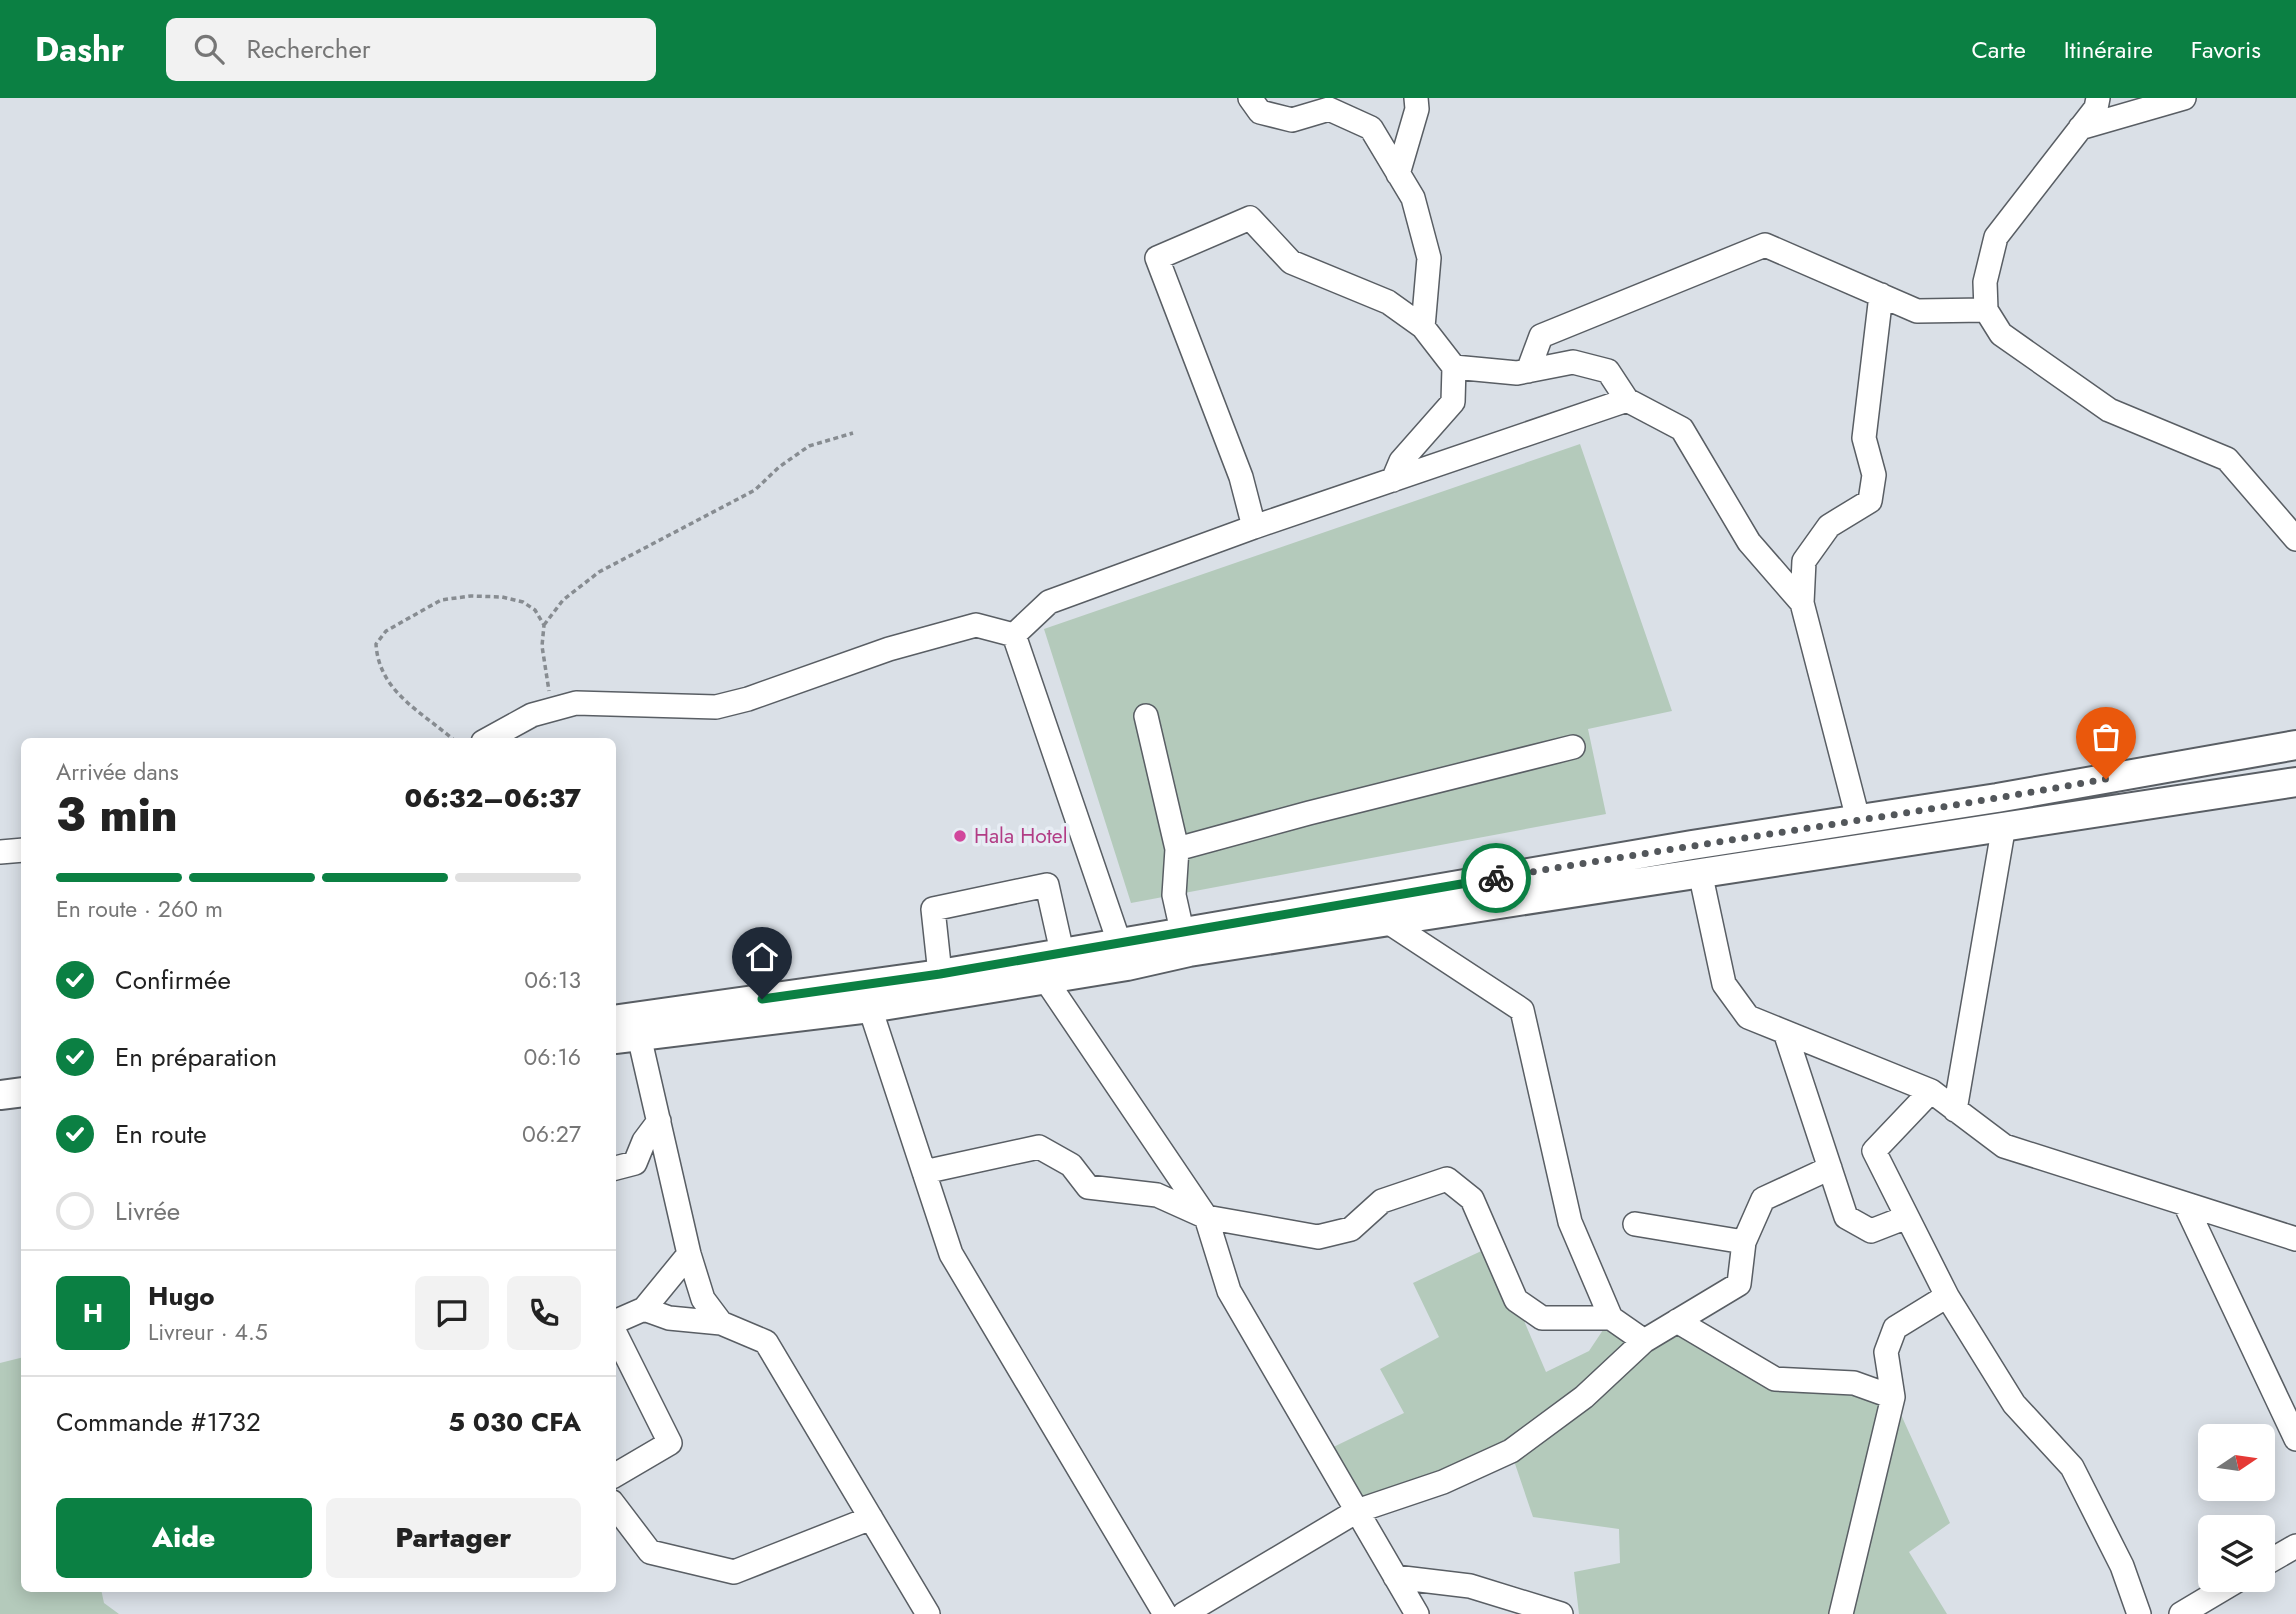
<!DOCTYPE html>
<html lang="fr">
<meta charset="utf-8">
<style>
body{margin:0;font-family:Jost,sans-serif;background:#f2f2f2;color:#222;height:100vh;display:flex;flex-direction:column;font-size:26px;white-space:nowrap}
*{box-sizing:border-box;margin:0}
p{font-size:23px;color:#767676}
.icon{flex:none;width:38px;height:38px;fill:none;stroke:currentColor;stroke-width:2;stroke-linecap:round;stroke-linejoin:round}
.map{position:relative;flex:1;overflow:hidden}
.side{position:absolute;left:21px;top:640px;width:595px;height:854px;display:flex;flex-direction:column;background:#fff;border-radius:10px;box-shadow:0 4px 18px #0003}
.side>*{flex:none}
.needle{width:46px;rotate:77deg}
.controls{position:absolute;left:2198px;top:1326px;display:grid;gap:14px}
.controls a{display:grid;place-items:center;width:77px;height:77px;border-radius:10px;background:#fff;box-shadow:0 4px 18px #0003;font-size:35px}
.pin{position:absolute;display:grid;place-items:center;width:60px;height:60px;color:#fff;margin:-72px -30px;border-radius:50% 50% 50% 0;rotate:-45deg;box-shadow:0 0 7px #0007}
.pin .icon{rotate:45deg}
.courier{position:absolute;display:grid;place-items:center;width:70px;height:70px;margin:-35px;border:5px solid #0b8043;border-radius:50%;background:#fff;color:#222;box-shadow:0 2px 9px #0007}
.summary em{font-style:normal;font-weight:800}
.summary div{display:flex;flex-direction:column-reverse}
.summary{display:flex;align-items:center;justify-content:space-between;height:119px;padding:0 35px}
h1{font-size:46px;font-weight:800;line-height:52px}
.bar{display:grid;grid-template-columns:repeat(4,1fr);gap:10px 7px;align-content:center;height:84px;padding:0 35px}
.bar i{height:9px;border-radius:5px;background:#e0e0e0}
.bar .on{background:#0b8043}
.bar p{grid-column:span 4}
.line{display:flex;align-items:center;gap:18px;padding:0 35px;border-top:2px solid #e0e0e0}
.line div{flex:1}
.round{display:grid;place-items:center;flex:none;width:74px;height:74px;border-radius:10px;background:#f2f2f2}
ol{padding:0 35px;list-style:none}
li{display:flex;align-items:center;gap:21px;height:77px}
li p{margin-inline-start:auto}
li .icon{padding:7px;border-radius:50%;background:#0b8043;color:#fff;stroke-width:4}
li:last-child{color:#767676}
li i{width:38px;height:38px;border:4px solid #e0e0e0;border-radius:50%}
.action{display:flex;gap:14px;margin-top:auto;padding:14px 35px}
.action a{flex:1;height:80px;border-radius:10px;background:#0b8043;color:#fff;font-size:28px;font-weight:800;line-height:80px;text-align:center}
.action a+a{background:#f2f2f2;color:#222}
header{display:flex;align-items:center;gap:42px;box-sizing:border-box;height:98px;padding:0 35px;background:#0b8043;color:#fff}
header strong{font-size:33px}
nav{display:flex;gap:38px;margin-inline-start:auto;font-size:24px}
.search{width:490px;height:63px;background:#f2f2f2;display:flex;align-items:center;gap:18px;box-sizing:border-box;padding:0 24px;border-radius:10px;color:#767676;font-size:26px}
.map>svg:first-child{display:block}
.green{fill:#b4cabb}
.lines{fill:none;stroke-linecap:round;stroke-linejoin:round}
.minor-casing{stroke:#595e64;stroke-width:26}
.major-casing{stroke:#595e64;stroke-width:32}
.path{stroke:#878c91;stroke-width:3.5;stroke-dasharray:5 3.5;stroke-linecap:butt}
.minor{stroke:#fff;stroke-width:23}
.major{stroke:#fff;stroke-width:28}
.done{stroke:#53575b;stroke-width:7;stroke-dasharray:0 12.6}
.route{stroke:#0b8043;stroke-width:9}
.hotel-dot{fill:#d1479c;stroke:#e7edf4;stroke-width:2.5}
.labels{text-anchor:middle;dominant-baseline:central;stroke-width:7;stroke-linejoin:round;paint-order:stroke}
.hotel-label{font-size:21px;fill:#b23c85;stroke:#e7edf4;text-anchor:start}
</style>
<header>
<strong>Dashr</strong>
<div class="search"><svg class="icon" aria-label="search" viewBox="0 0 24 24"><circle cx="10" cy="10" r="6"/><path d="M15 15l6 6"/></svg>Rechercher</div>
<nav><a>Carte</a><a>Itinéraire</a><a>Favoris</a></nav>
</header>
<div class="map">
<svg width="2296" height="1516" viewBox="0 0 2296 1516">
<rect width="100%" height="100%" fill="#dae0e7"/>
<path class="green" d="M 1580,346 L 1672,613 L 1588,631 L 1606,716 L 1131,805 L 1044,531 Z
M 1492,1148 L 1546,1274 L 1589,1253 L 1611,1220 L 1644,1243 L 1677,1223 L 1775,1281 L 1893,1299 L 1950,1425 L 1909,1454 L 1947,1516 L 1579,1516 L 1574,1474 L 1620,1465 L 1619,1431 L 1533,1419 L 1511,1354 L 1357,1413 L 1323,1354 L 1404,1315 L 1380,1271 L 1439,1239 L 1413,1185 Z
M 24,1259 L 24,1491 L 101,1491 L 104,1505 L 119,1516 L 0,1516 L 0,1265 Z"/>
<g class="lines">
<g class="minor-casing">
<path id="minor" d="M 1250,0 L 1260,14 L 1292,22 L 1329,11 L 1371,30 L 1413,100 L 1429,160 L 1423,229 L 1454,269 L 1517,275 L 1573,264 L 1608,273 L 1627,302
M 2098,0 L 2096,10 L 1996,139 L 1985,184 L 1986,212 L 2001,236 L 2109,312 L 2227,361 L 2296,441
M 2080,30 L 2184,0
M 1398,76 L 1417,11 L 1416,0
M 1528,273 L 1541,238 L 1765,147 L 1917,213 L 1986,212
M 1393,382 L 1401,363 L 1453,304 L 1454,269
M 1254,429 L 1241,379 L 1157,160 L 1250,120 L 1291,164 L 1388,204 L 1423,229
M 1802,505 L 1804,463 L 1829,428 L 1870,403 L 1874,377 L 1864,340 L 1881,197
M 1014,537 L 1119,844
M 1146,618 L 1177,751 L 1174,797 L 1182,833
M 483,644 L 532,617 L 576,605 L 716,609 L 748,601 L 889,551 L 976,527 L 1014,537 L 1049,504 L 1254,429 L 1627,302 L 1682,331 L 1749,444 L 1802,505 L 1858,721
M 1177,751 L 1309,715 L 1573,649
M 0,754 L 24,752
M 1700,774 L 1724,886 L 1748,919 L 1931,993 L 2004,1048 L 2296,1141
M 1388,824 L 1522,912 L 1570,1124 L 1611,1220 L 1644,1243
M 1037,869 L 1206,1119 L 1229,1193 L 1417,1516
M 940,876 L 933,811 L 1047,787 L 1062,854
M 870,910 L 951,1156 L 1165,1516
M 1785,934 L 1846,1119 L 1871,1133 L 1907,1119
M 639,938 L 689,1156 L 703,1201 L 721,1225 L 766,1244 L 928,1516
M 1955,1012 L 2004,727
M 612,1071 L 635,1065 L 644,1043 L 659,1023
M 924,1074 L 1039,1049 L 1071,1067 L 1088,1089 L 1157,1097 L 1206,1119 L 1318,1139 L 1351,1131 L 1382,1103 L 1447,1081 L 1472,1101 L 1516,1202 L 1542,1220 L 1611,1220
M 2185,1106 L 2296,1341
M 1635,1126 L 1744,1144
M 1947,1198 L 2014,1306 L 2072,1369 L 2122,1468 L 2139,1516
M 644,1211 L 669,1220 L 721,1225
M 1677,1223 L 1775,1281 L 1854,1285 L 1893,1299
M 612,1225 L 644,1211 L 689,1156
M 612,1229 L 670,1345 L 612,1379
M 612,1404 L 650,1454 L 734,1474 L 871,1420
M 2263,1467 L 2296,1448
M 1395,1479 L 1470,1488 L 1561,1516
M 1184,1516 L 1357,1413 L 1443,1384 L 1511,1353 L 1584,1299 L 1644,1243 L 1739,1186 L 1744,1144 L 1763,1101 L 1830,1070
M 1841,1516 L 1893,1299 L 1886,1254 L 1895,1230 L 1947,1198 L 1874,1053 L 1931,993
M 2181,1516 L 2238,1482"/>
</g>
<g class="major-casing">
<path id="major" d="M 612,922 L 940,876 L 1692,747 L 1997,700 L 2296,647
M 615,941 L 870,910 L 1127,868 L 1189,854 C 1558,797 1927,739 2296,684
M 0,997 L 24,994"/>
</g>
<path class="path" d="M 544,527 L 563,502 L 599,474 L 755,392 L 779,369 L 809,348 L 853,335
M 456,644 C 423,614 379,595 376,546 L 386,533 L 441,502 L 471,498 L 502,499 L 523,504 L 535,512 L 544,527 L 542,548 L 549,593"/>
<use href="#minor" class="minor"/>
<use href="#major" class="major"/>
</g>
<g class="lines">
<path class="done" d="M 1496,780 C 1699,745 1903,718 2106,681"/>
<path class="route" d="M 762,901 L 940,876 L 1496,780"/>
</g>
<circle class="hotel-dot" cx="960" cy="738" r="7"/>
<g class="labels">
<g class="hotel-label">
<text x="974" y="738">Hala Hotel</text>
</g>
</g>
</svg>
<div class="controls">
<a><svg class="needle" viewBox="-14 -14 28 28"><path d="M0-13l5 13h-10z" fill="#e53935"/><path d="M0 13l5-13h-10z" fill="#767676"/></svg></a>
<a><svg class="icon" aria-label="layers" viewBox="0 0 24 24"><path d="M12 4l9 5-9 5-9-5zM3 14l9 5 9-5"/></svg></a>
</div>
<div class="pin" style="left:2106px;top:681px;background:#ea580c"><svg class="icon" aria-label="bag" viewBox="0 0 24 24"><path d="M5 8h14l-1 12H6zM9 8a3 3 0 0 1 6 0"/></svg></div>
<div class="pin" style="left:762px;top:901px;background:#1f2937"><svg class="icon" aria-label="home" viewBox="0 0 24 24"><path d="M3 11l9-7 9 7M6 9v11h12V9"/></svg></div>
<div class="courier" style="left:1496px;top:780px"><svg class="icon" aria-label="bike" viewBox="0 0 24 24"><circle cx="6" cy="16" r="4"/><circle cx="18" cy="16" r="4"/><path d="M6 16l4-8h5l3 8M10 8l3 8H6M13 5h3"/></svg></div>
<section class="side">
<div class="summary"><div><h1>3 min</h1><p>Arrivée dans</p></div><em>06:32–06:37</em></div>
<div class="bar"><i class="on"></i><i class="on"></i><i class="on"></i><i></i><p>En route · 260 m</p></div>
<ol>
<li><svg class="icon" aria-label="check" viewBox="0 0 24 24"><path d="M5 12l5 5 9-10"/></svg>Confirmée<p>06:13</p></li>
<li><svg class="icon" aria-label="check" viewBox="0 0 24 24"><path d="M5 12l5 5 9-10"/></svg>En préparation<p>06:16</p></li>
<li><svg class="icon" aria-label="check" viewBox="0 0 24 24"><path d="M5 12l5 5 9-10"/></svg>En route<p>06:27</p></li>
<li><i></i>Livrée</li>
</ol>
<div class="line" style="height:126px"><b class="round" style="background:#0b8043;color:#fff">H</b><div><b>Hugo</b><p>Livreur · 4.5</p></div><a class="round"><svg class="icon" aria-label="chat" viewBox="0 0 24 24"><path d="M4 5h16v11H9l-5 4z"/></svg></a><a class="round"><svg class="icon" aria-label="phone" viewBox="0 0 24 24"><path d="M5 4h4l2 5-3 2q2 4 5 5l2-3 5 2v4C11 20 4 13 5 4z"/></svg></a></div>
<div class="line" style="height:91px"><div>Commande #1732</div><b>5 030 CFA</b></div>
<div class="action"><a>Aide</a><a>Partager</a></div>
</section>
</div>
